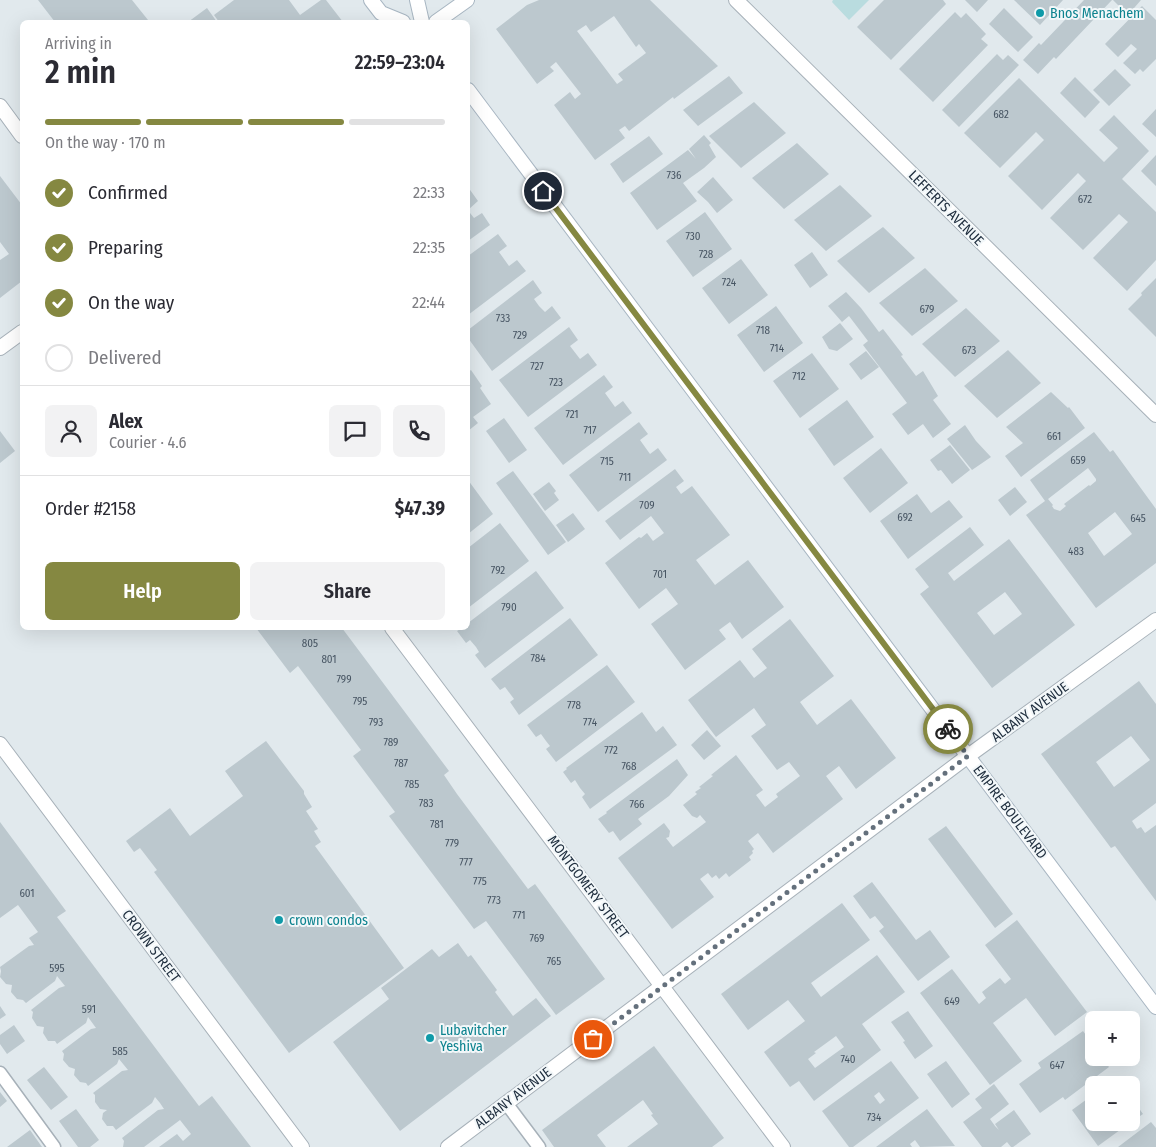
<!DOCTYPE html>
<meta charset="utf-8">
<style>
body{margin:0;font-family:"Fira Sans Condensed",sans-serif;background:#f2f2f3;color:#2b2b33;height:100vh;display:flex;flex-direction:column;font-size:19px;white-space:nowrap}
*{box-sizing:border-box;margin:0}
p{font-size:16px;color:#7c7c81}
.icon{flex:none;width:28px;height:28px;fill:none;stroke:currentColor;stroke-width:2;stroke-linecap:round;stroke-linejoin:round}
.map{position:relative;flex:1;overflow:hidden}
.panel{position:absolute;left:20px;top:20px;width:450px;height:610px;display:flex;flex-direction:column;background:#fff;border-radius:8px;box-shadow:0 5px 20px #0002}
.panel>*{flex:none}
.controls{position:absolute;left:1085px;top:1011px;display:grid;gap:10px}
.controls a{display:grid;place-items:center;width:55px;height:55px;border-radius:8px;background:#fff;box-shadow:0 5px 20px #0002;font-size:25px}
.pin{position:absolute;display:grid;place-items:center;width:42px;height:42px;color:#fff;margin:-21px;border:2px solid #fff;border-radius:50%;box-shadow:0 1px 5px #0007}
.courier{position:absolute;display:grid;place-items:center;width:50px;height:50px;margin:-25px;border:4px solid #858841;border-radius:50%;background:#fff;color:#222;box-shadow:0 1px 6px #0007}
.summary em{font-style:normal;font-weight:600}
.summary div{display:flex;flex-direction:column-reverse}
.summary{display:flex;align-items:center;justify-content:space-between;height:85px;padding:0 25px}
h1{font-size:32px;font-weight:600;line-height:38px}
.bar{display:grid;grid-template-columns:repeat(4,1fr);gap:8px 5px;align-content:center;height:60px;padding:0 25px}
.bar i{height:6px;border-radius:4px;background:#e1e1e2}
.bar .selected{background:#858841}
.bar p{grid-column:span 4}
.line{display:flex;align-items:center;gap:12px;padding:0 25px;border-top:1px solid #e1e1e2}
.line div{flex:1}
.round{display:grid;place-items:center;flex:none;width:52px;height:52px;border-radius:8px;background:#f2f2f3}
ol{padding:0 25px;list-style:none}
li{display:flex;align-items:center;gap:15px;height:55px}
li p{margin-inline-start:auto}
li .icon{padding:5px;border-radius:50%;background:#858841;color:#fff;stroke-width:4}
li:last-child{color:#7c7c81}
li i{width:28px;height:28px;border:2px solid #e1e1e2;border-radius:50%}
.button{display:flex;gap:10px;margin-top:auto;padding:10px 25px}
.button a{flex:1;height:58px;border-radius:8px;background:#858841;color:#fff;font-size:20px;font-weight:600;line-height:58px;text-align:center}
.button a+a{background:#f2f2f3;color:#2b2b33}
.map>svg:first-child{display:block}
.green{fill:#b9dcdf}
.building{fill:#bcc8ce;fill-rule:evenodd}
.lines{fill:none;stroke-linecap:round;stroke-linejoin:round}
.service-casing{stroke:#a7b1b9;stroke-width:15}
.minor-casing{stroke:#a7b1b9;stroke-width:16}
.secondary-casing{stroke:#a8b6c2;stroke-width:16}
.service{stroke:#fff;stroke-width:12}
.minor{stroke:#fff;stroke-width:14}
.secondary{stroke:#fff;stroke-width:14}
.done{stroke:#64707c;stroke-width:5;stroke-dasharray:0 9}
.route{stroke:#858841;stroke-width:6}
.culture-dot{fill:#0f9aa8;stroke:#f2f7f9;stroke-width:2}
.labels{text-anchor:middle;dominant-baseline:central;stroke-width:4;stroke-linejoin:round;paint-order:stroke}
.number-label{font-size:11px;fill:#475563}
.culture-label{font-size:14px;fill:#0d838f;stroke:#f2f7f9;text-anchor:start}
.street-label{font-size:14px;fill:#202f3f;stroke:#f2f7f9}
</style>
<div class="map">
<svg width="1156" height="1147" viewBox="0 0 1156 1147">
<rect width="100%" height="100%" fill="#e1e9ed"/>
<path class="green" d="M 833,0 L 869,0 L 849,20 L 832,2 Z"/>
<path class="building" d="M 38,0 L 132,0 L 148,20 L 145,22 L 55,22 Z
M 234,0 L 289,0 L 300,15 L 321,0 L 326,0 L 343,22 L 219,22 L 214,15 Z
M 539,0 L 650,0 L 718,66 L 674,99 L 673,97 L 629,131 L 625,126 L 619,130 L 625,138 L 595,160 L 554,105 L 570,92 L 575,99 L 581,94 L 556,62 L 550,67 L 554,71 L 537,84 L 496,29 L 527,5 ZM 614,16 L 636,47 L 639,44 L 646,53 L 618,74 L 623,80 L 617,84 L 577,31 L 586,25 L 591,32 Z
M 884,0 L 943,0 L 946,4 L 891,60 L 857,27 Z
M 965,0 L 988,0 L 977,12 Z
M 1014,0 L 1063,0 L 1040,25 Z
M 1084,0 L 1112,0 L 1056,59 L 1054,57 L 1038,74 L 1023,60 L 1039,43 L 1041,45 Z
M 1113,0 L 1141,0 L 1128,15 Z
M 1142,6 L 1156,20 L 1156,59 L 1143,72 L 1140,69 L 1135,74 L 1123,63 L 1137,49 L 1131,44 L 1118,57 L 1105,44 Z
M 207,8 L 217,22 L 188,22 Z
M 1004,8 L 1033,37 L 1018,52 L 989,24 Z
M 955,12 L 961,18 L 966,13 L 986,34 L 981,39 L 988,45 L 933,102 L 899,69 Z
M 997,54 L 1003,60 L 1008,55 L 1019,65 L 959,127 L 942,110 Z
M 1115,69 L 1131,85 L 1109,106 L 1093,90 Z
M 729,76 L 743,93 L 698,126 L 683,110 Z
M 1075,77 L 1100,102 L 1085,118 L 1060,93 Z
M 1019,78 L 1104,162 L 1118,148 L 1099,130 L 1114,115 L 1149,151 L 1122,179 L 1156,212 L 1156,260 L 1127,291 L 1093,258 L 1128,222 L 1119,214 L 1083,250 L 1050,218 L 1086,181 L 1078,173 L 1042,210 L 1008,176 L 1044,140 L 1036,132 L 1000,168 L 964,133 Z
M 754,102 L 786,133 L 741,168 L 709,136 Z
M 1156,109 L 1156,137 L 1142,124 Z
M 704,135 L 711,143 L 709,145 L 716,157 L 704,168 L 683,183 L 697,201 L 657,230 L 630,193 L 688,150 L 696,159 L 689,149 Z
M 649,136 L 663,154 L 623,183 L 610,164 Z
M 797,143 L 829,174 L 784,209 L 752,178 Z
M 1156,155 L 1156,186 L 1141,171 Z
M 0,176 L 22,205 L 22,281 L 0,298 L 0,260 L 9,254 L 0,242 Z
M 713,177 L 733,200 L 717,213 L 708,202 L 697,192 Z
M 840,185 L 872,216 L 826,251 L 794,220 Z
M 468,187 L 478,201 L 468,210 Z
M 705,212 L 732,249 L 693,277 L 666,241 Z
M 470,213 L 474,218 L 482,213 L 490,225 L 468,241 L 468,215 Z
M 883,227 L 915,258 L 869,293 L 837,261 Z
M 498,234 L 507,246 L 499,252 L 509,266 L 517,260 L 526,271 L 468,315 L 468,256 Z
M 812,252 L 828,275 L 810,288 L 794,265 Z
M 741,259 L 768,295 L 729,324 L 702,288 Z
M 925,268 L 958,301 L 912,336 L 879,303 Z
M 1156,278 L 1156,337 L 1128,309 L 1142,295 L 1141,293 Z
M 533,280 L 542,293 L 534,299 L 539,306 L 545,312 L 552,306 L 561,318 L 492,371 L 468,338 L 468,330 Z
M 846,292 L 861,308 L 879,332 L 883,329 L 903,355 L 901,356 L 916,376 L 923,371 L 938,396 L 933,400 L 951,424 L 933,438 L 923,424 L 908,435 L 892,414 L 907,403 L 863,345 L 868,341 L 849,316 L 842,322 L 828,306 Z
M 776,306 L 803,343 L 764,372 L 737,335 Z
M 966,308 L 1000,341 L 955,377 L 922,344 Z
M 840,323 L 853,339 L 837,351 L 829,349 L 822,337 Z
M 569,327 L 578,340 L 570,346 L 580,359 L 588,353 L 597,365 L 528,417 L 499,380 Z
M 1008,350 L 1041,383 L 997,418 L 964,386 Z
M 866,351 L 879,367 L 861,380 L 849,364 Z
M 812,353 L 839,389 L 800,418 L 773,381 Z
M 471,370 L 482,386 L 480,388 L 491,404 L 473,417 L 478,423 L 468,431 L 468,372 Z
M 604,375 L 613,387 L 605,393 L 615,407 L 623,401 L 632,413 L 563,465 L 534,428 Z
M 1051,392 L 1068,408 L 1069,407 L 1085,428 L 1021,477 L 1005,456 L 1023,443 L 1006,427 Z
M 847,400 L 874,437 L 834,466 L 808,429 Z
M 504,418 L 527,450 L 509,463 L 486,431 Z
M 639,422 L 648,434 L 640,440 L 650,454 L 658,448 L 667,460 L 598,512 L 569,475 Z
M 965,425 L 976,441 L 991,457 L 972,470 L 947,439 Z
M 0,431 L 15,451 L 0,463 Z
M 1094,432 L 1110,452 L 1113,450 L 1156,509 L 1156,563 L 1096,608 L 1026,515 L 1045,501 L 1030,480 ZM 1088,468 L 1096,479 L 1096,481 L 1090,486 L 1089,485 L 1064,504 L 1066,506 L 1060,511 L 1054,509 L 1052,506 L 1053,505 L 1048,499 ZM 1115,512 L 1132,534 L 1104,556 L 1088,533 Z
M 950,445 L 970,470 L 952,484 L 941,470 L 938,471 L 930,460 Z
M 881,448 L 908,483 L 870,513 L 843,478 Z
M 675,469 L 684,481 L 676,487 L 681,494 L 692,486 L 730,535 L 696,560 L 715,585 L 748,560 L 784,607 L 742,639 L 730,622 L 719,630 L 726,639 L 685,670 L 651,624 L 678,604 L 666,588 L 639,609 L 605,563 L 639,537 L 641,538 L 647,533 L 653,541 L 664,533 L 651,516 L 620,540 L 605,521 Z
M 513,471 L 566,542 L 548,555 L 496,483 Z
M 468,480 L 493,514 L 468,534 Z
M 549,482 L 556,491 L 554,493 L 559,500 L 545,511 L 533,494 Z
M 1015,487 L 1027,502 L 1010,516 L 998,500 Z
M 917,494 L 931,513 L 949,500 L 963,517 L 908,559 L 880,521 Z
M 573,513 L 585,529 L 568,542 L 556,525 Z
M 500,523 L 529,561 L 468,608 L 468,548 Z
M 970,527 L 984,545 L 948,573 L 954,581 L 1009,539 L 1075,625 L 992,688 L 920,594 L 929,587 L 915,569 ZM 1005,592 L 1022,614 L 994,635 L 977,613 Z
M 536,571 L 564,608 L 485,668 L 475,655 L 479,652 L 476,647 L 470,640 L 466,643 L 457,631 L 462,628 L 468,628 L 468,623 Z
M 570,618 L 598,655 L 519,715 L 510,702 L 514,699 L 505,687 L 500,690 L 491,679 Z
M 790,619 L 834,676 L 800,702 L 817,725 L 851,699 L 896,758 L 856,789 L 839,766 L 826,776 L 843,799 L 773,853 L 758,833 L 748,841 L 754,849 L 752,851 L 753,853 L 749,857 L 751,860 L 729,877 L 726,873 L 719,879 L 716,875 L 712,878 L 708,873 L 700,879 L 714,897 L 672,929 L 618,858 L 664,823 L 670,831 L 669,837 L 666,838 L 673,847 L 706,822 L 700,815 L 697,818 L 692,816 L 683,805 L 697,794 L 695,792 L 701,788 L 699,787 L 713,776 L 711,775 L 736,755 L 763,790 L 756,795 L 765,807 L 778,797 L 776,794 L 800,776 L 789,762 L 777,770 L 751,736 L 766,725 L 754,708 L 716,737 L 688,700 L 740,660 L 754,678 L 767,668 L 752,649 Z
M 256,628 L 342,628 L 449,771 L 444,775 L 457,794 L 528,889 L 535,884 L 605,979 L 556,1015 L 486,921 L 474,929 L 389,816 L 395,812 L 353,756 L 361,750 L 298,666 L 290,673 Z
M 607,665 L 635,702 L 556,762 L 546,749 L 550,746 L 546,741 L 541,734 L 536,737 L 527,725 Z
M 1139,681 L 1156,704 L 1156,803 L 1132,821 L 1137,829 L 1141,827 L 1145,833 L 1156,825 L 1156,901 L 1115,846 L 1111,848 L 1041,754 ZM 1131,736 L 1150,760 L 1114,787 L 1096,762 Z
M 642,712 L 656,732 L 663,726 L 677,745 L 590,809 L 582,797 L 585,794 L 580,788 L 575,780 L 571,783 L 563,772 L 567,769 L 566,768 Z
M 707,730 L 721,746 L 704,760 L 691,745 Z
M 266,741 L 304,791 L 304,794 L 312,807 L 306,811 L 318,829 L 314,831 L 321,842 L 315,846 L 404,968 L 289,1053 L 154,872 L 157,870 L 140,848 L 134,852 L 126,841 L 170,808 L 190,836 L 243,796 L 225,771 Z
M 677,759 L 688,775 L 669,796 L 638,819 L 642,824 L 620,841 L 613,831 L 609,833 L 598,819 L 607,813 L 606,812 Z
M 0,822 L 66,911 L 57,917 L 199,1106 L 212,1096 L 251,1147 L 159,1147 L 177,1134 L 183,1141 L 191,1134 L 180,1120 L 144,1147 L 123,1147 L 124,1141 L 122,1138 L 158,1110 L 164,1109 L 160,1103 L 155,1097 L 152,1103 L 116,1130 L 113,1126 L 107,1126 L 102,1119 L 103,1113 L 107,1110 L 100,1109 L 95,1102 L 95,1095 L 93,1093 L 122,1071 L 128,1070 L 119,1059 L 117,1064 L 88,1086 L 86,1083 L 80,1082 L 74,1075 L 75,1069 L 69,1067 L 63,1060 L 64,1054 L 62,1051 L 91,1029 L 96,1028 L 88,1017 L 86,1023 L 57,1044 L 55,1041 L 48,1041 L 43,1033 L 44,1027 L 37,1026 L 32,1018 L 33,1012 L 31,1010 L 59,988 L 65,986 L 57,976 L 55,981 L 26,1003 L 23,1000 L 17,999 L 11,992 L 12,985 L 6,984 L 0,977 L 1,971 L 0,967 L 29,946 L 34,945 L 29,938 L 38,932 L 18,905 L 0,918 Z
M 946,826 L 1013,914 L 995,928 L 928,839 Z
M 872,882 L 916,940 L 930,930 L 950,957 L 918,981 L 879,931 L 884,927 L 875,916 L 870,919 L 853,896 Z
M 842,903 L 870,940 L 811,983 L 821,997 L 877,955 L 905,992 L 862,1024 L 881,1050 L 814,1101 L 799,1081 L 790,1087 L 764,1052 L 805,1021 L 788,1000 L 748,1030 L 721,994 ZM 836,1036 L 844,1047 L 815,1068 L 808,1059 L 816,1053 L 814,1052 Z
M 1017,920 L 1087,1012 L 1055,1036 L 1026,998 L 993,1023 L 1022,1061 L 990,1085 L 920,993 L 952,969 L 979,1004 L 986,998 L 982,992 L 1000,978 L 1005,984 L 1011,979 L 985,945 Z
M 458,943 L 468,957 L 471,955 L 497,990 L 495,992 L 513,1016 L 536,998 L 551,1016 L 400,1131 L 333,1042 L 389,999 L 381,988 L 432,949 L 439,957 Z
M 0,1006 L 6,1015 L 0,1019 Z
M 908,1011 L 933,1046 L 915,1059 L 903,1042 L 905,1041 L 891,1022 Z
M 14,1025 L 25,1041 L 7,1054 L 0,1044 L 0,1035 Z
M 1083,1031 L 1094,1046 L 1094,1058 L 1102,1058 L 1109,1067 L 1065,1100 L 1063,1097 L 1040,1113 L 1019,1084 L 1041,1068 L 1038,1063 Z
M 654,1046 L 724,1138 L 712,1147 L 627,1147 L 658,1124 L 651,1115 L 653,1114 L 643,1100 L 597,1135 L 606,1147 L 554,1147 L 542,1130 Z
M 891,1061 L 919,1098 L 853,1147 L 849,1147 L 822,1111 ZM 879,1092 L 885,1100 L 880,1104 L 874,1096 Z
M 946,1061 L 970,1094 L 952,1108 L 927,1074 Z
M 44,1067 L 68,1097 L 51,1110 L 27,1080 Z
M 1117,1078 L 1122,1085 L 1106,1085 Z
M 994,1084 L 1009,1104 L 990,1119 L 995,1126 L 999,1130 L 995,1124 L 1014,1110 L 1031,1134 L 1013,1147 L 1011,1147 L 1007,1142 L 1001,1147 L 982,1147 L 963,1122 L 982,1108 L 975,1099 Z
M 0,1092 L 7,1101 L 0,1107 Z
M 1094,1094 L 1094,1122 L 1131,1122 L 1098,1146 L 1072,1110 Z
M 1131,1097 L 1143,1114 L 1131,1122 Z
M 76,1109 L 99,1140 L 90,1147 L 78,1147 L 59,1121 Z
M 927,1109 L 955,1146 L 920,1147 L 915,1140 L 910,1144 L 912,1147 L 876,1147 Z
M 1151,1122 L 1156,1128 L 1156,1147 L 1118,1147 Z
M 30,1130 L 42,1147 L 7,1147 Z"/>
<g class="lines">
<g class="service-casing">
<path id="service" d="M 0,1073 L 54,1147
M 506,1103 L 539,1147"/>
</g>
<g class="minor-casing">
<path id="minor" d="M 736,0 L 1156,415
M 0,106 L 22,136
M 0,348 L 22,332
M 392,628 L 783,1147
M 0,744 L 302,1147
M 448,1147 L 968,756 L 1156,620"/>
</g>
<g class="secondary-casing">
<path id="secondary" d="M 371,0 L 381,13 L 403,22
M 417,0 L 422,22
M 436,22 L 467,0
M 468,90 L 1156,1007"/>
</g>
<use href="#service" class="service"/>
<use href="#minor" class="minor"/>
<use href="#secondary" class="secondary"/>
</g>
<g class="lines">
<path class="done" d="M 593,1039 L 968,756 L 948,729"/>
<path class="route" d="M 543,191 L 948,729"/>
</g>
<g class="culture-dot">
<circle cx="1040" cy="13" r="5"/>
<circle cx="279" cy="920" r="5"/>
<circle cx="430" cy="1038" r="5"/>
</g>
<g class="labels">
<g class="number-label">
<text x="1001" y="114">682</text>
<text x="674" y="175">736</text>
<text x="1085" y="199">672</text>
<text x="693" y="236">730</text>
<text x="706" y="254">728</text>
<text x="729" y="282">724</text>
<text x="927" y="309">679</text>
<text x="503" y="318">733</text>
<text x="763" y="330">718</text>
<text x="520" y="335">729</text>
<text x="777" y="348">714</text>
<text x="969" y="350">673</text>
<text x="537" y="366">727</text>
<text x="799" y="376">712</text>
<text x="556" y="382">723</text>
<text x="572" y="414">721</text>
<text x="590" y="430">717</text>
<text x="1054" y="436">661</text>
<text x="1078" y="460">659</text>
<text x="607" y="461">715</text>
<text x="625" y="477">711</text>
<text x="647" y="505">709</text>
<text x="905" y="517">692</text>
<text x="1138" y="518">645</text>
<text x="1076" y="551">483</text>
<text x="498" y="570">792</text>
<text x="660" y="574">701</text>
<text x="509" y="607">790</text>
<text x="310" y="643">805</text>
<text x="538" y="658">784</text>
<text x="329" y="659">801</text>
<text x="344" y="679">799</text>
<text x="360" y="701">795</text>
<text x="574" y="705">778</text>
<text x="376" y="722">793</text>
<text x="590" y="722">774</text>
<text x="391" y="742">789</text>
<text x="611" y="750">772</text>
<text x="401" y="763">787</text>
<text x="629" y="766">768</text>
<text x="412" y="784">785</text>
<text x="426" y="803">783</text>
<text x="637" y="804">766</text>
<text x="437" y="824">781</text>
<text x="452" y="843">779</text>
<text x="466" y="862">777</text>
<text x="480" y="881">775</text>
<text x="27" y="893">601</text>
<text x="494" y="900">773</text>
<text x="519" y="915">771</text>
<text x="537" y="938">769</text>
<text x="554" y="961">765</text>
<text x="57" y="968">595</text>
<text x="952" y="1001">649</text>
<text x="89" y="1009">591</text>
<text x="120" y="1051">585</text>
<text x="848" y="1059">740</text>
<text x="1057" y="1065">647</text>
<text x="874" y="1117">734</text>
</g>
<g class="culture-label">
<text x="1050" y="13">Bnos Menachem</text>
<text x="289" y="920">crown condos</text>
<text x="440" y="1030">Lubavitcher<tspan x="440" dy="16">Yeshiva</tspan></text>
</g>
<g class="street-label">
<text transform="translate(946 208) rotate(45)">LEFFERTS AVENUE</text>
<text transform="translate(1030 712) rotate(-36)">ALBANY AVENUE</text>
<text transform="translate(1010 812) rotate(53)">EMPIRE BOULEVARD</text>
<text transform="translate(588 887) rotate(53)">MONTGOMERY STREET</text>
<text transform="translate(151 946) rotate(53)">CROWN STREET</text>
<text transform="translate(513 1098) rotate(-37)">ALBANY AVENUE</text>
</g>
</g>
</svg>
<div class="controls">
<a>+</a>
<a>−</a>
</div>
<div class="pin" style="left:593px;top:1039px;background:#ea580c"><svg class="icon" aria-label="bag" viewBox="0 0 24 24"><path d="M5 8h14l-1 12H6zM9 8a3 3 0 0 1 6 0"/></svg></div>
<div class="pin" style="left:543px;top:191px;background:#1f2937"><svg class="icon" aria-label="home" viewBox="0 0 24 24"><path d="M3 11l9-7 9 7M6 9v11h12V9"/></svg></div>
<div class="courier" style="left:948px;top:729px"><svg class="icon" aria-label="bike" viewBox="0 0 24 24"><circle cx="6" cy="16" r="4"/><circle cx="18" cy="16" r="4"/><path d="M6 16l4-8h5l3 8M10 8l3 8H6M13 5h3"/></svg></div>
<section class="panel">
<div class="summary"><div><h1>2 min</h1><p>Arriving in</p></div><em>22:59–23:04</em></div>
<div class="bar"><i class="selected"></i><i class="selected"></i><i class="selected"></i><i></i><p>On the way · 170 m</p></div>
<ol>
<li><svg class="icon" aria-label="check" viewBox="0 0 24 24"><path d="M5 12l5 5 9-10"/></svg>Confirmed<p>22:33</p></li>
<li><svg class="icon" aria-label="check" viewBox="0 0 24 24"><path d="M5 12l5 5 9-10"/></svg>Preparing<p>22:35</p></li>
<li><svg class="icon" aria-label="check" viewBox="0 0 24 24"><path d="M5 12l5 5 9-10"/></svg>On the way<p>22:44</p></li>
<li><i></i>Delivered</li>
</ol>
<div class="line" style="height:90px"><a class="round"><svg class="icon" aria-label="person" viewBox="0 0 24 24"><circle cx="12" cy="8" r="4"/><path d="M4 21q1-7 8-7t8 7"/></svg></a><div><b>Alex</b><p>Courier · 4.6</p></div><a class="round"><svg class="icon" aria-label="chat" viewBox="0 0 24 24"><path d="M4 5h16v11H9l-5 4z"/></svg></a><a class="round"><svg class="icon" aria-label="phone" viewBox="0 0 24 24"><path d="M5 4h4l2 5-3 2q2 4 5 5l2-3 5 2v4C11 20 4 13 5 4z"/></svg></a></div>
<div class="line" style="height:65px"><div>Order #2158</div><b>$47.39</b></div>
<div class="button"><a>Help</a><a>Share</a></div>
</section>
</div>
